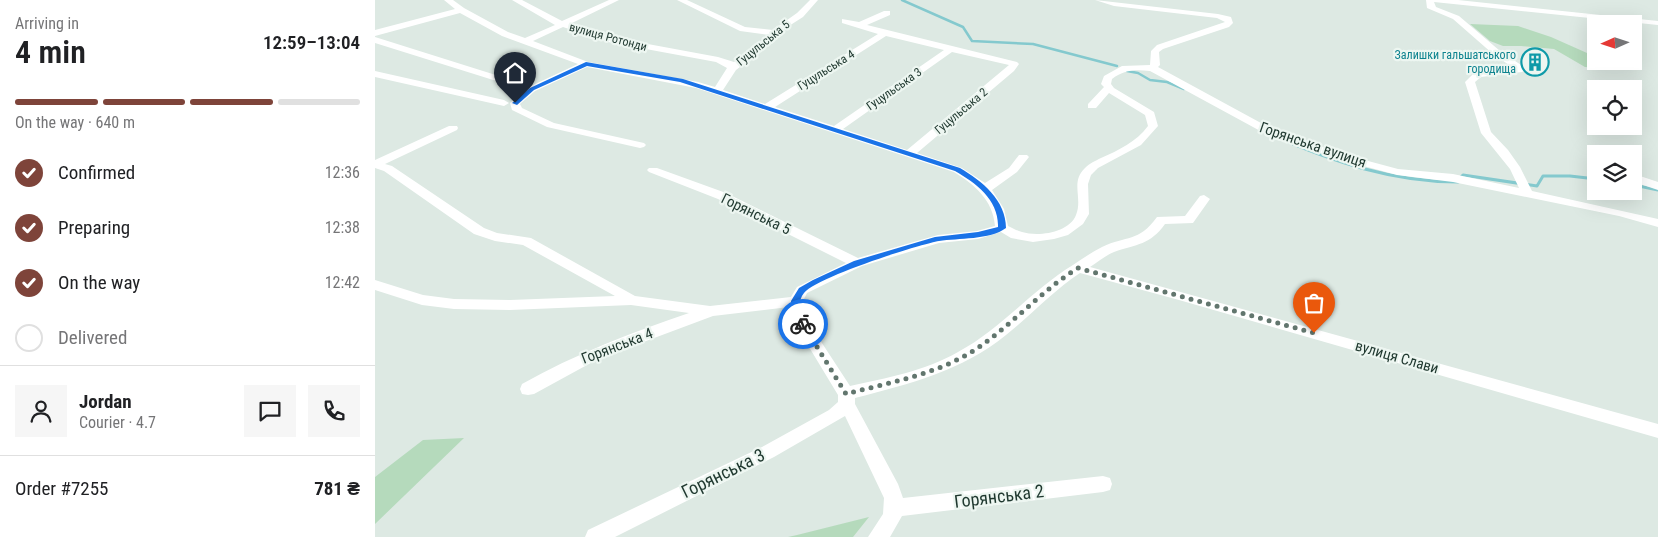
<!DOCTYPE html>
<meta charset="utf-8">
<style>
body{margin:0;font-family:"Roboto Condensed",sans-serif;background:#f6f6f6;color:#202124;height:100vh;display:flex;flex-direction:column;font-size:19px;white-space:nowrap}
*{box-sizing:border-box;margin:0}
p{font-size:16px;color:#757577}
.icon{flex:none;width:28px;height:28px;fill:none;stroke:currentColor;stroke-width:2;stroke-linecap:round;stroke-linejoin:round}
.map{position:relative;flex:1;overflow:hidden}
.drawer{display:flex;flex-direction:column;background:#fff;width:375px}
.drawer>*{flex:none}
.needle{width:32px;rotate:267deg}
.fabs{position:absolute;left:1212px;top:15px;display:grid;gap:10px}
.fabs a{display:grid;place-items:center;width:55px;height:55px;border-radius:0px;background:#fff;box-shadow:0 5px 20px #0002;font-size:25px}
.pin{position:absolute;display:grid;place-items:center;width:42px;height:42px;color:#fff;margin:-51px -21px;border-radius:50% 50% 50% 0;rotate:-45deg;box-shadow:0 0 5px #0007}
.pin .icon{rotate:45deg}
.courier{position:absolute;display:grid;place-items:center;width:50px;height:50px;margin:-25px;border:4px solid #1a73e8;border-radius:50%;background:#fff;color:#222;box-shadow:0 1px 6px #0007}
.head em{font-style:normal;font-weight:600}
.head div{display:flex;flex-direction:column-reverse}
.head{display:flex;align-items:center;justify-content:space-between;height:85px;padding:0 15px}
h1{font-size:32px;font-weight:600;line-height:38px}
.bar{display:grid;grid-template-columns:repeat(4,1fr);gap:8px 5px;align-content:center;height:60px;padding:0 15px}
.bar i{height:6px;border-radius:4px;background:#e0e0e0}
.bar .on{background:#7e443a}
.bar p{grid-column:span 4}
.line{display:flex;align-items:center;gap:12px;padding:0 15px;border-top:1px solid #e0e0e0}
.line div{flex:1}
.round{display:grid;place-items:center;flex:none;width:52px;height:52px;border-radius:0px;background:#f6f6f6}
ol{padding:0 15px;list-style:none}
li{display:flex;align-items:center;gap:15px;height:55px}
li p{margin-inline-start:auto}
li .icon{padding:5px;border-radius:50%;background:#7e443a;color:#fff;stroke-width:4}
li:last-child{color:#757577}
li i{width:28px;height:28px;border:2px solid #e0e0e0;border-radius:50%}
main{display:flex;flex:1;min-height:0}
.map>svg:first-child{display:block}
.green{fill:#b5dabc}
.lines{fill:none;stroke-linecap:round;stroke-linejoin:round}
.stream-far1{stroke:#84c9ce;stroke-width:2.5}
.stream{stroke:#84c9ce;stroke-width:3}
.street{fill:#fff;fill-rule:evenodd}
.route{fill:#1a73e8}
.done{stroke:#62766e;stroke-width:5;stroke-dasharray:0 9}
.labels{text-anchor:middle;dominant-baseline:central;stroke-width:4.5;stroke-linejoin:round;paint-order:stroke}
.far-street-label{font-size:12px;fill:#1f382f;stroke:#edf6f1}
.far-culture-label{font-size:12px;fill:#0d838f;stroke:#edf6f1;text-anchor:end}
.street-label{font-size:15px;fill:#1f382f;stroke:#edf6f1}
.near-street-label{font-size:18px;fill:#1f382f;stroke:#edf6f1}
</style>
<main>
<section class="drawer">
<div class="head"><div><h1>4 min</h1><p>Arriving in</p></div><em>12:59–13:04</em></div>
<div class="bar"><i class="on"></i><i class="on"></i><i class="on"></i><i></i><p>On the way · 640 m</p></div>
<ol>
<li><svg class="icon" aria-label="check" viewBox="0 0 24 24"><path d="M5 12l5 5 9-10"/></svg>Confirmed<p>12:36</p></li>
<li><svg class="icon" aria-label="check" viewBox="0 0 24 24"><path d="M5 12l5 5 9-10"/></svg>Preparing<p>12:38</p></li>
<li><svg class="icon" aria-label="check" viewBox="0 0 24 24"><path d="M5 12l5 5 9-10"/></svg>On the way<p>12:42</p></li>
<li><i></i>Delivered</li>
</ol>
<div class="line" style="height:90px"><a class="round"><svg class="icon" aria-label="person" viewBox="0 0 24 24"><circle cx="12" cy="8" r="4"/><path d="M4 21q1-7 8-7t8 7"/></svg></a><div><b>Jordan</b><p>Courier · 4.7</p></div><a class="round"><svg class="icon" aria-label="chat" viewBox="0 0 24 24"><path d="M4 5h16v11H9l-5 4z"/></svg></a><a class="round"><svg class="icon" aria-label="phone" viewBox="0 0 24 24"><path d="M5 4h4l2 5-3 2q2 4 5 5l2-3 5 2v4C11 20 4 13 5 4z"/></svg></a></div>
<div class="line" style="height:65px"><div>Order #7255</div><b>781 ₴</b></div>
</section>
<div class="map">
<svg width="1283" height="537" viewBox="0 0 1283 537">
<rect width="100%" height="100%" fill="#dde9e3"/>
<path class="green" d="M 1095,24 L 1143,26 L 1176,37 L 1221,57 L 1221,61 L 1232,61 L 1251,70 L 1210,67 L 1179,49 L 1146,46 L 1128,46 L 1115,41 Z
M 89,438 L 0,524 L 0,477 L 48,440 Z
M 494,517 L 478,537 L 413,537 L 422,535 Z"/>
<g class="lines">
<path class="stream-far1" d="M 527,0 L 588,27 L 597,41 L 658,44 L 742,66
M 752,71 L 763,73 L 775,80 L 792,82 L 809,89"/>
<path class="stream" d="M 899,136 C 958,162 1018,182 1083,182
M 1086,177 L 1088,175 L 1162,186 L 1168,176 L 1195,176 L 1221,179
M 1259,185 L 1283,190"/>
<path class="street" d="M 69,0 L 78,0 L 89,8 L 133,32 L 150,38 L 180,25 L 137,0 L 147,0 L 187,21 L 234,0 L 244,0 L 195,24 L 235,37 L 343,57 L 359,62 L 394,35 L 365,31 L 302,0 L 312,0 L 370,27 L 398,30 L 422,13 L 435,0 L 443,0 L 428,17 L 406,31 L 402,38 L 361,70 L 348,90 L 390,104 L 503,34 L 467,23 L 467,19 L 484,22 L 509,11 L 515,11 L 515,15 L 492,25 L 642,62 L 644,64 L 639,71 L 542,153 L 587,168 L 610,183 L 634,168 L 644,155 L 652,155 L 654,157 L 642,172 L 617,190 L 629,209 L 633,226 C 638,228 642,231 647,232 C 663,237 694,233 701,215 C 708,198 695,182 710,168 C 715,163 720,161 726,158 C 744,150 761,142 773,126 L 770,115 L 734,93 L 721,108 L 713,108 L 713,104 L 729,87 L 726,84 L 729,76 L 747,66 L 775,65 L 776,51 L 782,45 L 850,22 L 842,18 L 739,6 L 720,0 L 843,14 L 856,17 L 858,23 L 854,27 L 788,49 L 784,52 L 785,65 L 783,67 L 897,129 L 967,154 L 1023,169 L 1078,174 L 1144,188 L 1135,169 L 1106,133 L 1090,82 L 1100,72 L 1137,67 L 1118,54 L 1078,19 L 1052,8 L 1051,0 L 1083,0 L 1283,21 L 1283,25 L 1059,2 L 1061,7 L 1084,16 L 1125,51 L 1152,69 L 1147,72 L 1106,77 L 1100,82 L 1116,132 L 1133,150 L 1145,167 L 1157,191 L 1283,219 L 1283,227 L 1244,216 L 1078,182 L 1022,175 L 959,158 L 889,133 L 775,71 C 760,69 748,70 737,79 L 736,84 L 739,88 L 779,112 L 783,126 L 766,145 L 723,168 L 716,175 L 713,184 L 714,214 L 708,224 L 693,235 L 679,239 L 658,242 L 636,238 L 626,232 L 603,239 L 564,243 L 487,266 L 432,293 L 428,301 L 428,314 L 475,386 C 511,378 550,371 583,352 C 626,329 657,290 698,265 C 707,259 717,252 727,247 C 752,235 763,243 782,217 L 810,216 L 825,196 L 829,195 L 835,199 L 818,223 L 790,224 C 775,245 762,244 739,252 C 731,255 723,262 715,267 L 1283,424 L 1283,438 L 804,300 L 705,273 C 679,290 656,315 631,335 C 587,371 534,384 480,398 L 480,404 L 523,484 L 528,498 L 728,476 L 735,478 L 737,484 L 735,490 L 728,492 L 527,516 L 515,537 L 493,537 L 508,514 L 509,498 L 470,416 L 399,457 L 240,537 L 210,537 L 213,530 L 387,447 L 454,410 L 463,402 L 463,395 L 414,314 L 414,307 L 338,316 L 223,359 L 159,394 L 153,395 L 147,394 L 145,389 L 147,384 C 200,354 256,333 314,313 L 256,305 L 135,310 L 79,309 L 47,305 L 0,290 L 0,280 L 48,295 L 79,299 L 135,300 L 240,296 L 148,245 L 120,241 L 99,234 L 9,171 L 0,168 L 0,160 L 74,126 L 82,126 L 83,128 L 82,130 L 10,164 L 17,166 L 109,228 L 122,233 L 156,238 L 260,296 L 335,306 L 416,297 L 422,287 L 471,263 L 343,199 L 274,172 L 272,170 L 274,168 L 282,168 L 351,193 L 483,258 L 563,235 L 602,231 L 620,226 C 618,200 600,185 579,172 L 321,88 L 212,67 L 160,91 L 145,104 L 147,108 L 179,123 L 269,143 L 271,145 L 269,147 L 265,148 L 172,127 L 137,110 L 135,103 L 150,90 L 0,43 L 0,37 L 156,86 L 203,64 L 127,36 L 85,13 L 0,36 L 0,30 L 80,9 ZM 188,27 L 233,42 L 341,62 L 352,68 L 340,87 L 323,82 L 213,62 L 158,41 ZM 511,36 L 569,50 L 459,126 L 400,107 ZM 577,52 L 634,65 L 532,150 L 468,129 Z
M 0,71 L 129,100 L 134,103 L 129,106 L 0,77 Z
M 1259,174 L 1283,182 L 1283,190 L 1259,182 Z"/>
</g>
<path class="route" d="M 211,62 L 308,79 L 585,168 C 607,181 631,200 631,228 C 615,240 583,238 564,241 C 542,245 442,277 429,293 C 421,303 426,314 432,324 L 431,326 L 425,326 L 417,314 L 416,301 L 424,288 L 438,280 L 479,261 L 560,237 L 603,232 L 623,227 C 624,200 601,183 580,171 L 305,82 L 212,66 L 159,90 L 142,105 L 137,103 L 155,88 Z"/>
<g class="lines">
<path class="done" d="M 428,324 L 471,394 C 516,382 565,374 604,347 C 639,323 667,290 703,268 L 939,333"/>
</g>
<defs>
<g id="building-ring" transform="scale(1.4375)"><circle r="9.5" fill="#edf6f1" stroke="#0f9aa8" stroke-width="1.5"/><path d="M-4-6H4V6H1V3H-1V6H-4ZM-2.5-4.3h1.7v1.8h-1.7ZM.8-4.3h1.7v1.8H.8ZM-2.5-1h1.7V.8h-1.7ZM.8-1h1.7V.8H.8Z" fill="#0f9aa8"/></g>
</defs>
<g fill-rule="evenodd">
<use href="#building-ring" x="1160" y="62"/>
</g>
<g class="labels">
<g class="far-street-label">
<text transform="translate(233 37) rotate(15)">вулиця Ротонди</text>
<text transform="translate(388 43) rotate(-39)">Гуцульська 5</text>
<text transform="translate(451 70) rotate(-32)">Гуцульська 4</text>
<text transform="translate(519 89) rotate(-35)">Гуцульська 3</text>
<text transform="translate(586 111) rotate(-40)">Гуцульська 2</text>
</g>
<g class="far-culture-label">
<text x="1141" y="55">Залишки гальшатського<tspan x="1141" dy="14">городища</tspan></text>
</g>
<g class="street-label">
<text transform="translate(938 145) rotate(19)">Горянська вулиця</text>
<text transform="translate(381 214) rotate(26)">Горянська 5</text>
<text transform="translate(242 346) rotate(-21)">Горянська 4</text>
<text transform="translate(1022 357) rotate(16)">вулиця Слави</text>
</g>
<g class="near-street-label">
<text transform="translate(348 473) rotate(-26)">Горянська 3</text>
<text transform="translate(624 496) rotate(-7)">Горянська 2</text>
</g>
</g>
</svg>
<div class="fabs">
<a><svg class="needle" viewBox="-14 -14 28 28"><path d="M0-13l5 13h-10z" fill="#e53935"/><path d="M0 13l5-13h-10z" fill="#757577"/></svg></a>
<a><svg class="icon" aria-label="locate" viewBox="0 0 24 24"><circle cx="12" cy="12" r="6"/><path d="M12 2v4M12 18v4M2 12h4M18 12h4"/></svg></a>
<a><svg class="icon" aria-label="layers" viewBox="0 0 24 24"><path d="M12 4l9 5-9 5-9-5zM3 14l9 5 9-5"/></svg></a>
</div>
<div class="pin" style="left:939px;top:333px;background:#ea580c"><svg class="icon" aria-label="bag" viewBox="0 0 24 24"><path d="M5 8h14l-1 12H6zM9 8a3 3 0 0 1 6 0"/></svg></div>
<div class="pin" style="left:140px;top:103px;background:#1f2937"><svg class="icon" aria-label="home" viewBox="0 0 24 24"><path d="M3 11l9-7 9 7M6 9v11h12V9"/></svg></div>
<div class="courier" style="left:428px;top:324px"><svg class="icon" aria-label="bike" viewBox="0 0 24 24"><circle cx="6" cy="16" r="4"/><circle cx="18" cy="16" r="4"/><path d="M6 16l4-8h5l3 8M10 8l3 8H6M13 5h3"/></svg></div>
</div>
</main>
